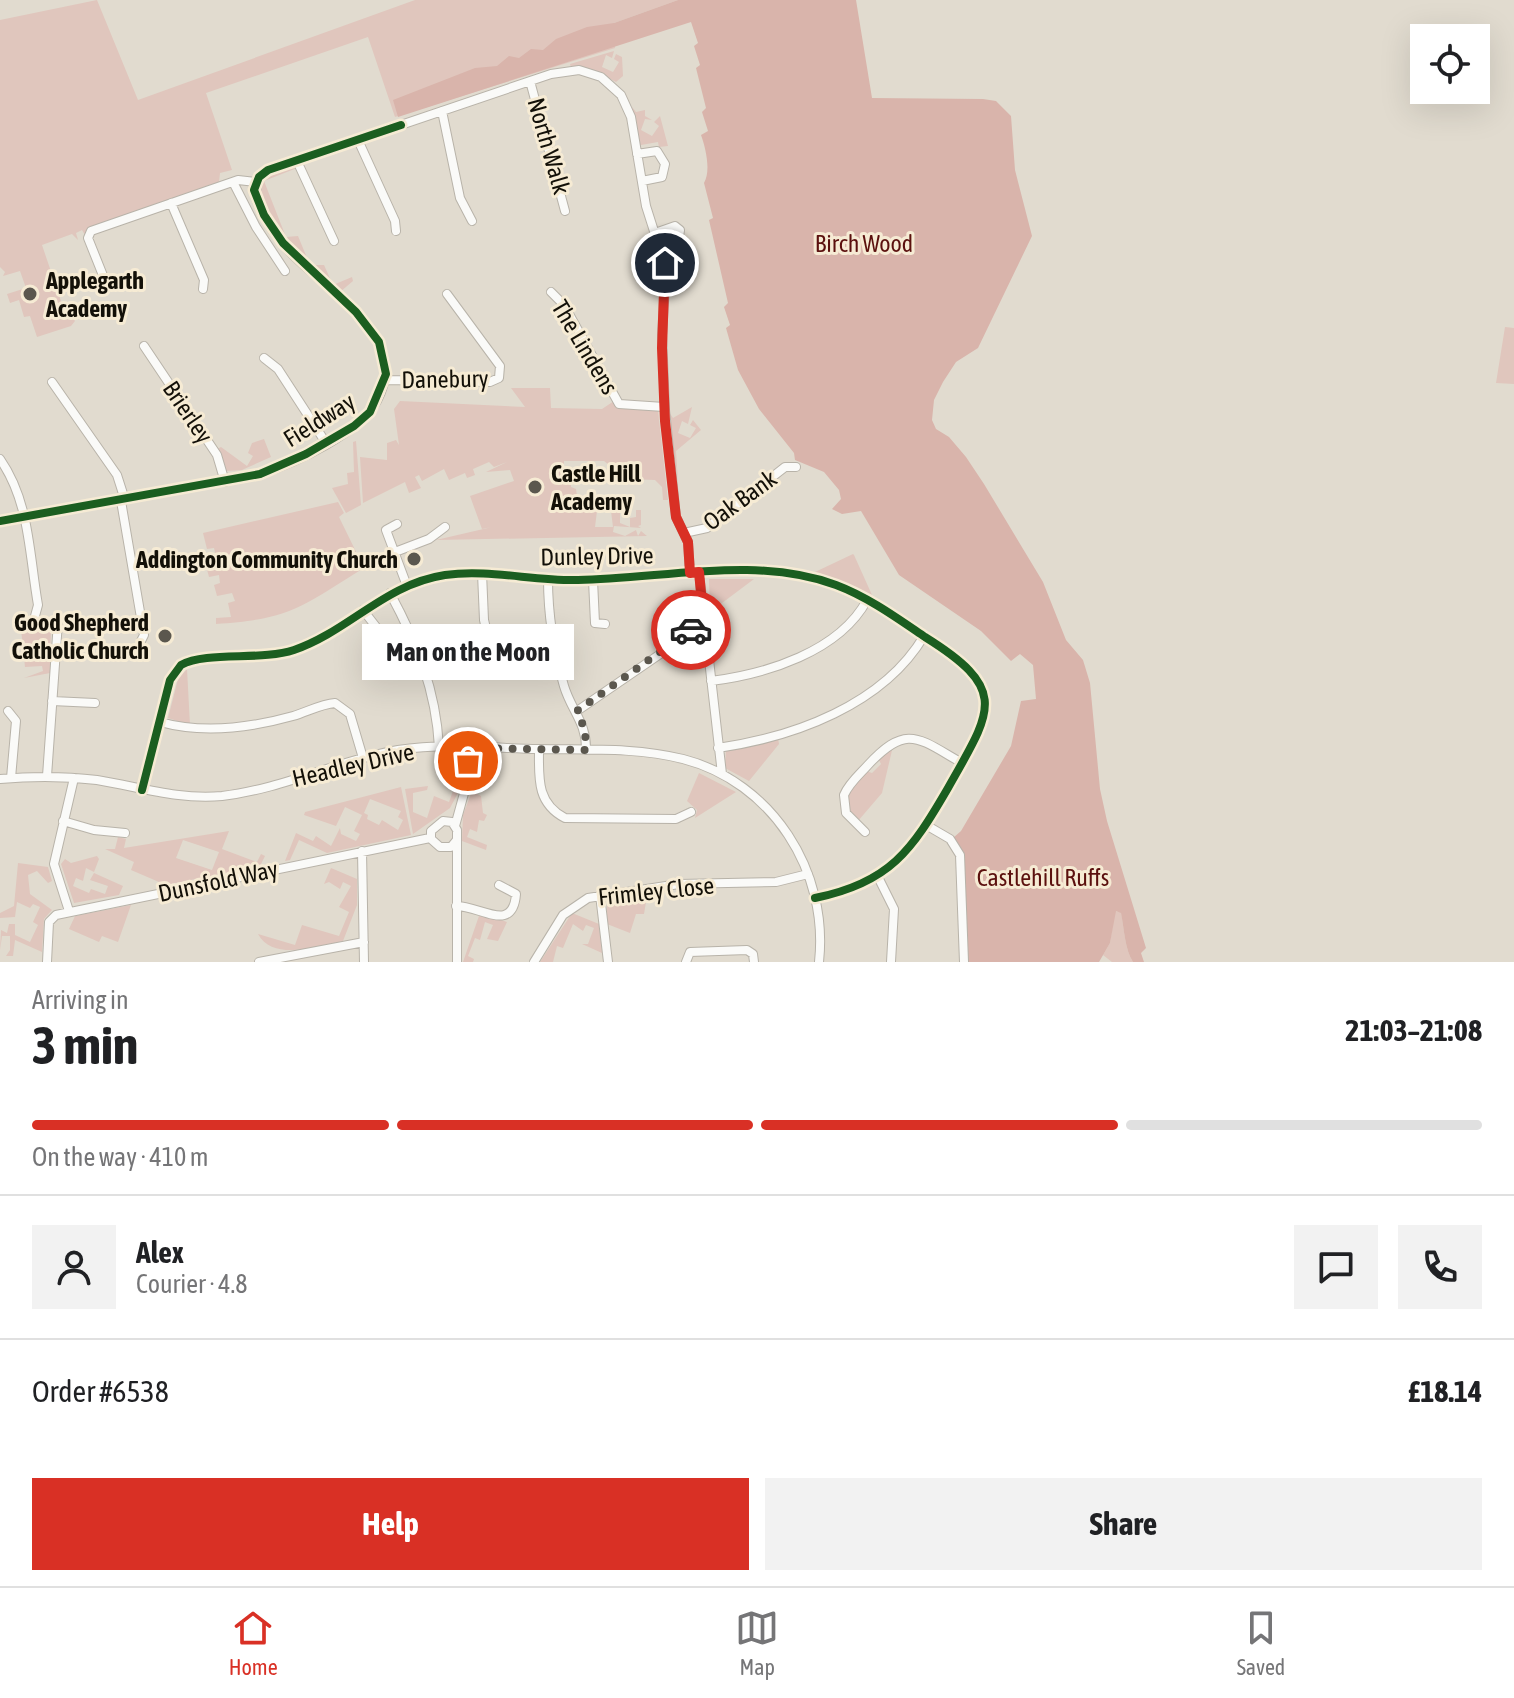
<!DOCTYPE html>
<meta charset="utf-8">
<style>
body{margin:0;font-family:"Asap Condensed",sans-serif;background:#f2f2f2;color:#202124;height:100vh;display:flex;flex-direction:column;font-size:30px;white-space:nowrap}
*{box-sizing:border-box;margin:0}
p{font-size:26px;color:#757577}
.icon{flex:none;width:44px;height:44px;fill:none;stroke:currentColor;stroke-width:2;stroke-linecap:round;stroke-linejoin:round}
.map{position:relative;height:962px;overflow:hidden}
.side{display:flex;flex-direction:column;background:#fff;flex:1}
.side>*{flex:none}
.tools{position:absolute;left:1410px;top:24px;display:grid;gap:16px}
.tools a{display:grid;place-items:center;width:80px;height:80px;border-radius:0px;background:#fff;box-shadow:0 8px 32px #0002;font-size:40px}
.pin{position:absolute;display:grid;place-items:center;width:68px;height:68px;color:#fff;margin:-34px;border:4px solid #fff;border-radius:50%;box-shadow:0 2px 8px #0007}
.courier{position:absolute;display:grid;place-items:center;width:80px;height:80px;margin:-40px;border:6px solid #d93025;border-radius:50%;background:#fff;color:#222;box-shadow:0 2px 10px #0007}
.bubble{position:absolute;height:56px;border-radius:0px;background:#fff;box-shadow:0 8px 32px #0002;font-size:26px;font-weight:700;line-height:56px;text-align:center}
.overview em{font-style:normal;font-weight:700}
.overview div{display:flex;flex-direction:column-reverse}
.overview{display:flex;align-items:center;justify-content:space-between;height:136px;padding:0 32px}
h1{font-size:52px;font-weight:700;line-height:60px}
.bar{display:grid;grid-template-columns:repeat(4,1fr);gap:12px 8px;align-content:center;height:96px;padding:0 32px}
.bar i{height:10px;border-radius:6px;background:#e0e0e0}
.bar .selected{background:#d93025}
.bar p{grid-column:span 4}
.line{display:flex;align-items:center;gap:20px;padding:0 32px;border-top:2px solid #e0e0e0}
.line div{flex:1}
.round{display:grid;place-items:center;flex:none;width:84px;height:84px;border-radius:0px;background:#f2f2f2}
.button{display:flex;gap:16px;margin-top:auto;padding:16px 32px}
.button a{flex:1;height:92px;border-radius:0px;background:#d93025;color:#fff;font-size:32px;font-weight:700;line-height:92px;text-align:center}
.button a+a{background:#f2f2f2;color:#202124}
.menu{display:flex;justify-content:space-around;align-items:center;height:112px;border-top:2px solid #e0e0e0;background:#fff;font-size:22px;color:#757577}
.menu a{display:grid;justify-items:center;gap:4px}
.menu .selected{color:#d93025}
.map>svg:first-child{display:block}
.green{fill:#e0c6bd;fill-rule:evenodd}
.forest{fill:#d9b4ab}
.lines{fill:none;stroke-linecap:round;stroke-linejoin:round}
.minor-casing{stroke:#b8b3a9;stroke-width:10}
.minor{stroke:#fafaf8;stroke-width:8}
.cycleway-casing{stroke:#f6ebd4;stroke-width:13}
.cycleway{stroke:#1b5e20;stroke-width:8}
.done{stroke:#5b574e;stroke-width:8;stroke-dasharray:0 14.4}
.route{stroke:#d93025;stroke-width:10}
.poi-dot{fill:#5b574e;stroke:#f6ebd4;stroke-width:3}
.labels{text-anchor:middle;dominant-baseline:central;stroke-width:6;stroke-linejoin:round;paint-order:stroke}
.street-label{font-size:24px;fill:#131008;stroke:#f6ebd4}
.park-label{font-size:24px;fill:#5b100e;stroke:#f6ebd4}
.poi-label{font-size:24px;font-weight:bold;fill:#131008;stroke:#f6ebd4;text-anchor:start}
</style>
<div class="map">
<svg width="1514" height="962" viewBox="0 0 1514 962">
<rect width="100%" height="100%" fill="#e1dbcf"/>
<path class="green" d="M 97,0 L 138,100 L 415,0 L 678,0 L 614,23 L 615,48 L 395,117 L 368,37 L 206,93 L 232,170 L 220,173 L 219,182 L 94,226 L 85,235 L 82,230 L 76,233 L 78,240 L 72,234 L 42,245 L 62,304 L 75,321 L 71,326 L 37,337 L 30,316 L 24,317 L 19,300 L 10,303 L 7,294 L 26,288 L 20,271 L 3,276 L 5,272 L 0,267 L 0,20 Z
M 614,51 L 612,58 L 606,55 L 602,67 L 613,72 L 619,62 L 614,59 L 616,54 L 622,57 L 623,76 L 616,82 L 595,71 L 571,67 L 570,64 Z
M 632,107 L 636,112 L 645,110 L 645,116 L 652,120 L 645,119 L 641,130 L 652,136 L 659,126 L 654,122 L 660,116 L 668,146 L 659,147 L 658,142 L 641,145 L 641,151 Z
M 292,166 L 297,168 L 264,181 L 286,237 L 298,236 L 310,265 L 324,265 L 333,285 L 352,277 L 353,281 L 340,292 C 309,265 253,226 262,180 Z
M 1505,327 L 1514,328 L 1514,384 L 1496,383 Z
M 511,388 L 550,388 L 551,408 L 602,409 L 614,401 L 622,408 L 658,411 L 668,500 L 663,500 L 662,487 L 655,480 L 627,479 L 604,461 L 564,461 L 564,469 L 571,469 L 571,487 L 576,489 L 578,503 L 588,501 L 589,505 L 603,505 L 604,501 L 610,501 L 610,508 L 597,511 L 595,527 L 613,527 L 611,511 L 620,511 L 620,523 L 630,527 L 630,518 L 636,517 L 636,510 L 641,510 L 641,525 L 638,526 L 641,528 L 614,526 L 613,532 L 625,536 L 636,530 L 638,536 L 641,531 L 647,536 L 436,540 L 492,527 L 482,529 L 470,496 L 514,481 L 510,470 L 486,472 L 507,462 L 494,467 L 489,462 L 473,469 L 475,475 L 467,478 L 465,473 L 449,480 L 444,469 L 422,481 L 419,475 L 415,477 L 421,488 L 409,493 L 405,482 L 363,503 L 360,457 L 387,460 L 387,443 L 396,440 L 399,445 L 394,409 L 400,401 L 525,407 Z
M 692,407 L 688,424 L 682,421 L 678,433 L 690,438 L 696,428 L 690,425 L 693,420 L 701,430 L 676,451 L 678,481 L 669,412 L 673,418 Z
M 264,439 L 271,457 L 242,470 L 226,471 L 217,449 L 221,447 L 247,466 L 253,456 L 248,453 L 252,443 Z
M 356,441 L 361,505 L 346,513 L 332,488 L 348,484 L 347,473 L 354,472 L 353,442 Z
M 338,502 L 344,513 L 339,517 L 364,568 C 302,606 293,619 216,624 L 216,618 L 231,617 L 228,603 L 235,601 L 232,593 L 217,596 L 214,585 L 220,583 L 219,575 L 209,577 L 206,566 L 216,557 L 214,548 L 207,549 L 203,533 Z
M 853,554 L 854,555 L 872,595 L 815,572 Z
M 709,579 L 754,579 L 710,612 Z
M 51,624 L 50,673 L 24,678 L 43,671 L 42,666 L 25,667 L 21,629 L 43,629 L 44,625 Z
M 187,669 L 190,725 L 168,718 L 178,679 Z
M 778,738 L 779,744 L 749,781 L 725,768 L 726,749 Z
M 893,746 L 882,793 L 858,821 L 848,811 L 848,792 L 866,771 L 872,773 L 881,764 L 878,758 Z
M 699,773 L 736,792 L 695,818 L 697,810 L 687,801 Z
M 449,782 L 460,789 L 450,808 L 413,834 L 405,789 L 428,786 L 427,790 L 413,793 L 413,812 L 427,818 L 434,796 L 449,802 L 454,788 Z
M 401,787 L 411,835 L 327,853 L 299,840 L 290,860 L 285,861 L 296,833 L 313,841 L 316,836 L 331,846 L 340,828 L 341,834 L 356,841 L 360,834 L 354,831 L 362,815 L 345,807 L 336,826 L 304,815 L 305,812 ZM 370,799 L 401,811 L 398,817 L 403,820 L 398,830 L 382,820 L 379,825 L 367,819 L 368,815 L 364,813 Z
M 472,791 L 481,796 L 483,813 L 487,815 L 484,821 L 479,820 L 477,832 L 470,829 L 467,837 L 487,845 L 486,850 L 462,841 L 463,815 Z
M 229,831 L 222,849 L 257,862 L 261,854 L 265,856 L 260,866 L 166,885 L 131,870 L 134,862 L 105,849 L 115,849 L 118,837 L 126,839 L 124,848 ZM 183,840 L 219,852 L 212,870 L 176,858 Z
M 97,856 L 99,859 L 94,872 L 86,868 L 83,881 L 76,878 L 73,886 L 89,893 L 91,889 L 105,894 L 108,886 L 90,880 L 94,873 L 123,886 L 119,895 L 74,903 L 61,864 L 65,859 L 71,863 Z
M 18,863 L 48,867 L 52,881 L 48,883 L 37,871 L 28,875 L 30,894 L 52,910 L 44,919 L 42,952 L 15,940 L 13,956 L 6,956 L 10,950 L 10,936 L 2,936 L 0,950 L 1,930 L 7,933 L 9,924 L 15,924 L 15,935 L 30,942 L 38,925 L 33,922 L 40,907 L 33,904 L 30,908 L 17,902 L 15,917 L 0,918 L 0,913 L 14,906 Z
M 331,868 L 357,879 L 357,905 L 343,941 C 319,946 273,962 258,934 L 295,945 L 302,925 L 339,936 L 349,912 L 339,907 L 351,886 L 343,882 L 340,889 L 329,882 L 324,884 Z
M 647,896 L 644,914 L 636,914 L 630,933 L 607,924 L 607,900 Z
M 131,905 L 118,942 L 102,936 L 99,942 L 69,929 L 75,916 Z
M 1115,911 L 1121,912 C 1124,928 1125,950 1133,962 L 1112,962 L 1103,955 L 1110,943 Z
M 480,913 L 507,922 L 498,941 L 487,939 L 493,925 L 485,922 L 480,940 L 475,938 L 468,956 L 474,959 L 473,962 L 463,962 Z
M 572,913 L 599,924 L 602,953 L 582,944 L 588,944 L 594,928 L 586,925 L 583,931 L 573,924 L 563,948 L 557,946 L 553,962 L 540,962 Z"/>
<path class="forest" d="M 678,0 L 856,0 L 872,98 L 983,99 L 996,101 L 1011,116 L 1015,170 L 1032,236 L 978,348 L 956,362 L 943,382 L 934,400 L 932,420 L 936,429 L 949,437 L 966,457 L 984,484 L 1043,582 L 1066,640 L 1083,660 L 1090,683 L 1100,789 L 1107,821 L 1146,948 L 1141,953 L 1144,962 L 1133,962 C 1125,950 1124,928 1121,913 L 1116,911 L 1110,943 L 1099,962 L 966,962 L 963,862 L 953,838 L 961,831 L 1011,746 L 1021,701 L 1036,699 L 1033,665 L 1020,654 L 1011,661 L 981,631 L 899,575 L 861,511 L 842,514 L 832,509 L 841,499 L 839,490 L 824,472 L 795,460 L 794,453 L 759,409 L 738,370 L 726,328 L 730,325 L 724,307 L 728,303 L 709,220 L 713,218 L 704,183 C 711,171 706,149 701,135 L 708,131 L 702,112 L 706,108 L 696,68 L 700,65 L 694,46 L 698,43 L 691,22 L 398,117 L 393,100 L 475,68 L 497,66 L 509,56 L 519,58 L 531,49 L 543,50 L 556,39 L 587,27 L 614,23 Z"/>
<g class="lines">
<g class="minor-casing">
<path id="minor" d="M 530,81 L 565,211
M 442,111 L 460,198 L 472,221
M 358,140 L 395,221 L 396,231
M 637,154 L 657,151 L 665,164 L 662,177 L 642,181
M 297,161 L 334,241
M 233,182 L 256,227 L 285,271
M 171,203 L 204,280 L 203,289
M 655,233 L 675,226 L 680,230 L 679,237 L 659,244
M 104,278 L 88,238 L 91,231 L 238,180 L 256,182
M 551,292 L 564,305 L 619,404 L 664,407
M 144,346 L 217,455 L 225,482
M 264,358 L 278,369 L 326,443
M 385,380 L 490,382 L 499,378 L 500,366 L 447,294
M 52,382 L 117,475 L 125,500
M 0,459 C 30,502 29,554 38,605 L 35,616
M 121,501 L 144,635 L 141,641
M 0,521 L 260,474 C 295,463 360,433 377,401 C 411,338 332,294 294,256 C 277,239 263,218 255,196 L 259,177 L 268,170 L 551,74 L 579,70 L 601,77 L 621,95 L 631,117 L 646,206 L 666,269 L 662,335 L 665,410 L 676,517 L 688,542 L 690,573
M 397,524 L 386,530 L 407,586
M 684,533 L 707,528 L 785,467 L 796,467
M 395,552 L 429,539 L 445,527
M 699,572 L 722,774
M 482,573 L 484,620 L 497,675
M 548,579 C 548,614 554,652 564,686 C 571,710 587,723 586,750
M 593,580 L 595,623 L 605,624
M 390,593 C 417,643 436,690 439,747
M 363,610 L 377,628 L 388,661
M 711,681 C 766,674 839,652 867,600
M 52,701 L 95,703
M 8,711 L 16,721 L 11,778
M 577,711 L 704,624
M 160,722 C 203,734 250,728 293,716 C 307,712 321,704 335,703 L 350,714 L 363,758
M 718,748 C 794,737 883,705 924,636
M 539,749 C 539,777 536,803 565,818 L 676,819 L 691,812
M 47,776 L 58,622
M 0,779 C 33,776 64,776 97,780 C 140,787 178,800 222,796 C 283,789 339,760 398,750 C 444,743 492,748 538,749 C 585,750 636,747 683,759 C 772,782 829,871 819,962
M 142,790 L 170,680 L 181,665 C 207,651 261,661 294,650 C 349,631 385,584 445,575 C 489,569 533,581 578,580 C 662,579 755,555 836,585 C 868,597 897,618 925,637 C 1010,690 992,710 948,788 C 912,850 890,883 815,898
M 63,821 L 94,830 L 125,833
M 926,825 L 950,839 L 960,855 L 964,962
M 455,826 L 466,786 L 468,748
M 865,832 L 846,813 L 844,795 C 849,783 860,774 868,765 C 907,723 918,738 962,763
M 456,841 L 451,847 L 440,847 L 431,839 L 431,831 L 443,821 L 452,822 L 457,830 L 457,962
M 362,851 L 364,962
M 878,877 L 894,909 L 891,962
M 600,895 L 608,962
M 456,906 C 481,906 513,934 516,894 L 499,885
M 69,911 L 54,864 L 74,778
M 47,962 L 49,922 L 56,915 L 430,838
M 259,962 L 364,942
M 534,962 L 563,915 L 588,898 L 679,884 L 776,882 L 808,874
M 686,962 L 690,952 L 747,950 L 753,954 L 754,962"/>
</g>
<use href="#minor" class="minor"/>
<g class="cycleway-casing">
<path id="cycleway" d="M 0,521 L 260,474 L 306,454 L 354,426 L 370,412 L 386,374 L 379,342 L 356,312 L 283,243 L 264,215 L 254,190 L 259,177 L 268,170 L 401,125
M 142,790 L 170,680 L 181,665 C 207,651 261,661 294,650 C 349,631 385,584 445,575 C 489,569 533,581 578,580 C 662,579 755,555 836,585 C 868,597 897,618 925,637 C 1010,690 992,710 948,788 C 912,850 890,883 815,898"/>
</g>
<use href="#cycleway" class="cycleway"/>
</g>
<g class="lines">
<path class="done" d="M 468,761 L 468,748 L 586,750 L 585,730 L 577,711 L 691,630"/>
<path class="route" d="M 665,263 L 662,348 L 665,421 L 676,517 L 688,542 L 690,573 L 699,572 L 704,624 L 691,630"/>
</g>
<g class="poi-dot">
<circle cx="30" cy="294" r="8"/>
<circle cx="535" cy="487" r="8"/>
<circle cx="414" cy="559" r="8"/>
<circle cx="165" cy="636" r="8"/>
</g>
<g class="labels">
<g class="street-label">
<text transform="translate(549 146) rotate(74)">North Walk</text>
<text transform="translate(585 347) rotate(59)">The Lindens</text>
<text transform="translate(445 379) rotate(-1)">Danebury</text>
<text transform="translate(188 412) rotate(56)">Brierley</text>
<text transform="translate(319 420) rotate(-32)">Fieldway</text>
<text transform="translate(740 500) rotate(-36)">Oak Bank</text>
<text transform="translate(597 556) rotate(-1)">Dunley Drive</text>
<text transform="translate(353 765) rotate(-13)">Headley Drive</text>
<text transform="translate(218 881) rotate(-12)">Dunsfold Way</text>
<text transform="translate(656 891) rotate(-6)">Frimley Close</text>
</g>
<g class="park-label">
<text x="864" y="243">Birch Wood</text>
<text x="1043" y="877">Castlehill Ruffs</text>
</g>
<g class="poi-label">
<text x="46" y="280">Applegarth<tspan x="46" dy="28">Academy</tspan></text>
<text x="551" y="473">Castle Hill<tspan x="551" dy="28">Academy</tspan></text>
<text x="398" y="559" text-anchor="end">Addington Community Church</text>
<text x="149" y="622" text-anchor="end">Good Shepherd<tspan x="149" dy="28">Catholic Church</tspan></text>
</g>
</g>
</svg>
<div class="tools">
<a><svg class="icon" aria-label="locate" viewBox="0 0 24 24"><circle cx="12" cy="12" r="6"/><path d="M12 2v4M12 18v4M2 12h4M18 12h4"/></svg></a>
</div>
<div class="pin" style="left:468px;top:761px;background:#ea580c"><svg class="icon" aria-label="bag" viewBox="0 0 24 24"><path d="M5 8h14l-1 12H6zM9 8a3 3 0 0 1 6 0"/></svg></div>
<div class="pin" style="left:665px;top:263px;background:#1f2937"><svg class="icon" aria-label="home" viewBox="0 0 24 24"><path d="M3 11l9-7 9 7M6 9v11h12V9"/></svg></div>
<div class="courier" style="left:691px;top:630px"><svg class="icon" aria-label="car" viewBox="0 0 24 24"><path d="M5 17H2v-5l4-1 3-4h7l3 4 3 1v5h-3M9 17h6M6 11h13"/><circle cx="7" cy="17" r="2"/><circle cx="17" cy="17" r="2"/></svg></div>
<div class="bubble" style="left:362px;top:624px;width:212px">Man on the Moon</div>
</div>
<section class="side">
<div class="overview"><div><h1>3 min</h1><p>Arriving in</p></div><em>21:03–21:08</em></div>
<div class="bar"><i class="selected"></i><i class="selected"></i><i class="selected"></i><i></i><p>On the way · 410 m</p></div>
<div class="line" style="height:144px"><a class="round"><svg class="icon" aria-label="person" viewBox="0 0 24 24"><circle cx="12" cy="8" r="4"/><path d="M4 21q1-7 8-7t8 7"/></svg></a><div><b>Alex</b><p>Courier · 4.8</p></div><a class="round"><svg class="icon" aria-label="chat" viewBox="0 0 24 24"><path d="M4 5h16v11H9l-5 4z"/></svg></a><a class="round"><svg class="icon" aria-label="phone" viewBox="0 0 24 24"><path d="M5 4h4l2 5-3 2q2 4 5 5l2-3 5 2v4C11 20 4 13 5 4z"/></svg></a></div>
<div class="line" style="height:104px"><div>Order #6538</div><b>£18.14</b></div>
<div class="button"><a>Help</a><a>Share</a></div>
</section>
<nav class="menu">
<a class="selected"><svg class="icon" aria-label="home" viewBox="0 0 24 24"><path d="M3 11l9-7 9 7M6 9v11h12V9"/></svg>Home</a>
<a><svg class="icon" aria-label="map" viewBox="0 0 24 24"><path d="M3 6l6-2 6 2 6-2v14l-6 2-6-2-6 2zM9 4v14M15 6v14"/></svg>Map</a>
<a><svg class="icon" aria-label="saved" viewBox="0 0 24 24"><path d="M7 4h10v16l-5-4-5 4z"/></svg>Saved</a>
</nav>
